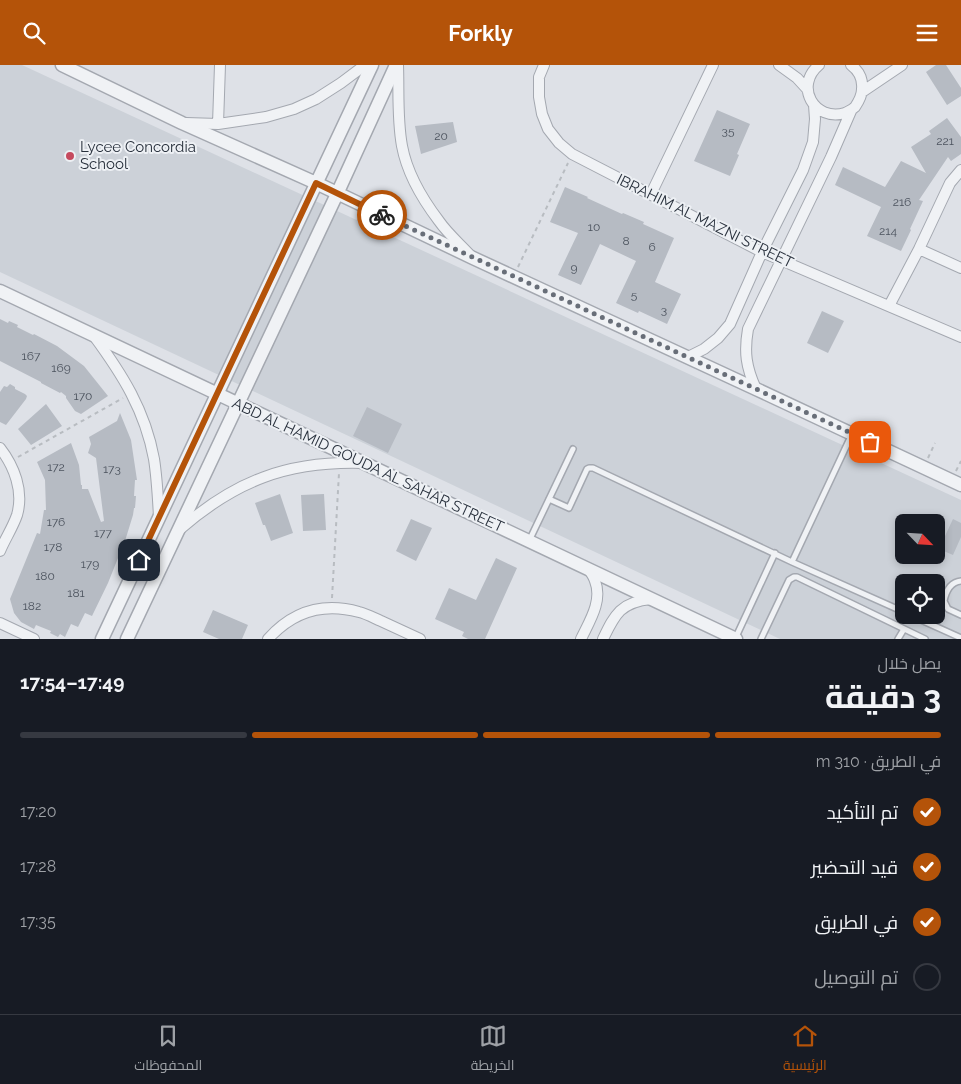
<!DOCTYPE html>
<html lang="ar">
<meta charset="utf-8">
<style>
body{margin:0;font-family:Raleway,Cairo,sans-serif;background:#242831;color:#f1f3f6;direction:rtl;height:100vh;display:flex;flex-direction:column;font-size:19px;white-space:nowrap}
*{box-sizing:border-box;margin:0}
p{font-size:16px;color:#9ea1a6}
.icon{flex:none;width:28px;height:28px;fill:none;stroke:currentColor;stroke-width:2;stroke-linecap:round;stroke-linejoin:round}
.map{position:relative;height:574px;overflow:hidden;direction:ltr}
.side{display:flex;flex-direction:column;background:#171b24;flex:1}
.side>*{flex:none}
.needle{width:32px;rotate:115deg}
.fabs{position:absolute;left:895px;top:449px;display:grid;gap:10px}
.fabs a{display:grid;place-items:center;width:50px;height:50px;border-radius:8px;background:#171b24;box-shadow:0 2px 8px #0003;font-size:25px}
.pin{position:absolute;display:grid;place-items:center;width:42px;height:42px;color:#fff;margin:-21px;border-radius:10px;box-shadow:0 2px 8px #0006}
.courier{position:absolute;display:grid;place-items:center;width:50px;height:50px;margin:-25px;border:4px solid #b45309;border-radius:50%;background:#fff;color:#222;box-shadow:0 1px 6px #0007}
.headline em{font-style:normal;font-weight:700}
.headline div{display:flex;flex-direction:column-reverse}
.headline{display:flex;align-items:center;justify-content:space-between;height:85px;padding:0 20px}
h1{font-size:32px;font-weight:700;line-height:38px}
.bar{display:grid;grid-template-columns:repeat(4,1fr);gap:8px 5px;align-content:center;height:60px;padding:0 20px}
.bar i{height:6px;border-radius:4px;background:#363941}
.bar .on{background:#b45309}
.bar p{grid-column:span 4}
ol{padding:0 20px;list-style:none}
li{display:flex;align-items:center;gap:15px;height:55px}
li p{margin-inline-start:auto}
li .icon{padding:5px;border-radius:50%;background:#b45309;color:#fff;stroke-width:4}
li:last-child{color:#9ea1a6}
li i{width:28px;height:28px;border:2px solid #363941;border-radius:50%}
header{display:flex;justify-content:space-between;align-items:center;height:65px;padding:0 20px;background:#b45309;color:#fff;font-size:22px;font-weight:700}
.tabs{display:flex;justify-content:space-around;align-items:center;height:70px;border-top:1px solid #363941;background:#171b24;font-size:14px;color:#9ea1a6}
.tabs a{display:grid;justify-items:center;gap:2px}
.tabs .on{color:#b45309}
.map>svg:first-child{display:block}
.built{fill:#ccd1d8;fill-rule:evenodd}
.building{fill:#b6bbc3}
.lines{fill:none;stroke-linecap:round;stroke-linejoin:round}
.service-casing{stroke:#a4a8b0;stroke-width:8}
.minor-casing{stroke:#a4a8b0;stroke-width:12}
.tertiary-casing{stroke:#a4a8b0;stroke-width:15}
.path{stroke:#b8bcc1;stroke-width:2;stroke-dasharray:4 4;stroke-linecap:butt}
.service{stroke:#f0f2f5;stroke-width:5}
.minor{stroke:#f0f2f5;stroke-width:10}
.tertiary{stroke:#f0f2f5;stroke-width:12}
.done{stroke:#686e78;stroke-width:5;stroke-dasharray:0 9}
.route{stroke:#b45309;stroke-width:6}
.poi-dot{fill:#c54a5e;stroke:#edf0f4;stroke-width:2}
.labels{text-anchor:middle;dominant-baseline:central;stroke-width:4;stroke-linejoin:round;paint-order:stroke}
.number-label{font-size:12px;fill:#4c535e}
.poi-label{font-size:15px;fill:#28303c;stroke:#edf0f4;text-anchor:start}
.street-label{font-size:15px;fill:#28303c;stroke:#edf0f4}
</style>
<header><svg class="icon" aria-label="menu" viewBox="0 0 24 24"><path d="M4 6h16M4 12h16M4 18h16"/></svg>Forkly<svg class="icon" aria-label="search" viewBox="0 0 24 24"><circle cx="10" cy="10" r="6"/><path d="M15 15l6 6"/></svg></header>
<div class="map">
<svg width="961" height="574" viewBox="0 0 961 574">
<rect width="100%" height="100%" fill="#dee1e7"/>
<path class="built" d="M 0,0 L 22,0 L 961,435 L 961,574 L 780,574 L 0,207 ZM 904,458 L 936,458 L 936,490 L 904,490 ZM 904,518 L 936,518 L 936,550 L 904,550 Z"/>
<path class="building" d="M 936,0 L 946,0 L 961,23 L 961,31 L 947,40 L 926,7 Z
M 717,45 L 750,59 L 737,89 L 739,90 L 730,111 L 694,96 Z
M 947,53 L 961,72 L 961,89 L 951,96 L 948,92 L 919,135 L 923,136 L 910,164 L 911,165 L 901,186 L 867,171 L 881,142 L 835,120 L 843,102 L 885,122 L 901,96 L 926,108 L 911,82 L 931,69 L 929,66 Z
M 453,57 L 457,77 L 421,89 L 415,61 Z
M 565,122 L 588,132 L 587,133 L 622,149 L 623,148 L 644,157 L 643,159 L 674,173 L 655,217 L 681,229 L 667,259 L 639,246 L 638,248 L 616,238 L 636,196 L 600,179 L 581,220 L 558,210 L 578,168 L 550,157 Z
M 822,246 L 844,256 L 828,288 L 807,278 Z
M 0,254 L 8,258 L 9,256 L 18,260 L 17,262 L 33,270 L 34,269 L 57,281 L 84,301 L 108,331 L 81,349 L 75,346 L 66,333 L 66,331 L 61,327 L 60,328 L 41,318 L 41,317 L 0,296 Z
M 10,319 L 15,322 L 15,324 L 25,329 L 27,331 L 26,334 L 6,360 L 0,357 L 0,327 L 4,321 L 7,322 Z
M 46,339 L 62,361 L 31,380 L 18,364 Z
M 367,342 L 402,359 L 388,388 L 353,371 Z
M 120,348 L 131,375 L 137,415 L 135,415 L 134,431 L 136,431 L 135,443 L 134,443 L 133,450 L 121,489 L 120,488 L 108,518 L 92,551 L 85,548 L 78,562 L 71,559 L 65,572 L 60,569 L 58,572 L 50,568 L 51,566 L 36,560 L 34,564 L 21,557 L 14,548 L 10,534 L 37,468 L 40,469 L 44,445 L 46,445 L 45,415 L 37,397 L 71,378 L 79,400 L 81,420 L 82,420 L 82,424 L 88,424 L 101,457 L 104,456 L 96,393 L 88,388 L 91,379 L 89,372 L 117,356 Z
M 280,429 L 293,468 L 271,476 L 265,460 L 263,460 L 255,438 Z
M 324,429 L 326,465 L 303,466 L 301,430 Z
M 411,454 L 432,463 L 416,496 L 396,486 Z
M 953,454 L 961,458 L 961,472 L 953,490 L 939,484 Z
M 496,493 L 517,503 L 485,574 L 468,574 L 462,571 L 464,567 L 435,554 L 449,523 L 476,535 Z
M 213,545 L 248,560 L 242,574 L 219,574 L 203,567 Z"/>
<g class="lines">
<g class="service-casing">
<path id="service" d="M 549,434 L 569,443 L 587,404 L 589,403 L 593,403 L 792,497 L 904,547
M 529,476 L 573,384
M 792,497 L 852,369
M 961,516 C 950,517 946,526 944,536 L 948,544 L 961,550
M 910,550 L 961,573
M 735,574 L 775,488
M 761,574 L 789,515 L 794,512 L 797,512 L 925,574
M 898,574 L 904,564"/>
</g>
<g class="minor-casing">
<path id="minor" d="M 398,0 C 399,27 397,54 402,81 C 407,108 423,135 439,156 C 448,169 460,179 470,190
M 544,0 L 539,12 L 539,32 L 542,49 L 548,64 L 559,78 L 572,89 L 762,187 L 961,272
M 779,0 L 797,13 L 808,25
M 819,0 C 794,21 814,57 845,48 C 849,46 852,45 855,42 C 859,36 862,31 862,24 C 863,14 859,6 851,0
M 862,27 L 902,0
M 186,58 L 218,59 L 266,52 L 294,44 L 316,34 L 341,18 L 365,0
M 218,59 L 220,0
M 651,129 L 713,0
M 919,184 L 961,203
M 889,241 L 919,184 L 950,118 L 961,105
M 94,271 C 122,309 145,345 154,394 C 157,413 158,433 159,452
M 688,292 L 704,284 L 718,273 L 730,259 L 762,187 L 803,105 L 813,77 L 815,54 L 814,40
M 756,324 C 746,302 744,287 748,264 L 831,92 L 851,46
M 0,383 C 14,401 24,426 17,450 C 13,462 5,474 0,486
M 179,465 C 235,416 287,396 362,398
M 0,558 L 34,574
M 268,574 C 293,546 323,537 359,547 C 367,549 374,553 381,556 C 394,562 407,568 420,574
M 581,574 C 589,557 603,536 595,516 C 594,512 591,508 589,505
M 603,574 C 615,549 621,537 651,534"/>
</g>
<g class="tertiary-casing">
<path id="tertiary" d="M 62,0 L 182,58 L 316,118 L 473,193 L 756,324 L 961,420
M 0,226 L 736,574
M 102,574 L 372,0
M 127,574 L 337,129 L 396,0"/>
</g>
<path class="path" d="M 518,202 L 568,98
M 18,392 L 123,333
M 928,393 L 935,378
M 956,406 L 961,396
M 332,533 L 339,408"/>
<use href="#service" class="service"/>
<use href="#minor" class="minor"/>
<use href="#tertiary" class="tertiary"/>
</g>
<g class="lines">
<path class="done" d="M 382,150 L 870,377"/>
<path class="route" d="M 139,495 L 316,118 L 382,150"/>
</g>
<circle class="poi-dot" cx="70" cy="91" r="5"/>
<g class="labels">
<g class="number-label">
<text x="728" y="66">35</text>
<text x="441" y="71">20</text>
<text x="945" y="76">221</text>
<text x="902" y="137">216</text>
<text x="594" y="162">10</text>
<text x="888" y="166">214</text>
<text x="626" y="176">8</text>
<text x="652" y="182">6</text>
<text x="574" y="203">9</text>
<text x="634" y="230">5</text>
<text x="664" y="245">3</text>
<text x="31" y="291">167</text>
<text x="61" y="303">169</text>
<text x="83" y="331">170</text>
<text x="56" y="402">172</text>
<text x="112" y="404">173</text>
<text x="56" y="457">176</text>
<text x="103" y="468">177</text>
<text x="53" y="482">178</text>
<text x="90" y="499">179</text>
<text x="45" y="511">180</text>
<text x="76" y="528">181</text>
<text x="32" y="541">182</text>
</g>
<g class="poi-label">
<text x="80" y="82">Lycee Concordia<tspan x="80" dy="17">School</tspan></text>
</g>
<g class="street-label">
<text transform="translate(705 156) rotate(26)">IBRAHIM AL MAZNI STREET</text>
<text transform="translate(368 400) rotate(25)">ABD AL HAMID GOUDA AL SAHAR STREET</text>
</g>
</g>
</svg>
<div class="fabs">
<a><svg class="needle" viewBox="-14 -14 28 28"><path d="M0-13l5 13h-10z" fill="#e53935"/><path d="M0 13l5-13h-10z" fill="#9ea1a6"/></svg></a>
<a><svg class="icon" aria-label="locate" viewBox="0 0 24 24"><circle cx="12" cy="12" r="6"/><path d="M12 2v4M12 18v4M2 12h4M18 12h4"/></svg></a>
</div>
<div class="pin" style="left:870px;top:377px;background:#ea580c"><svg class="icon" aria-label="bag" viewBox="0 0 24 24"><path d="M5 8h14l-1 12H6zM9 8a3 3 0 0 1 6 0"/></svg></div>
<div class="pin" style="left:139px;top:495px;background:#1f2937"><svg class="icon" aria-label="home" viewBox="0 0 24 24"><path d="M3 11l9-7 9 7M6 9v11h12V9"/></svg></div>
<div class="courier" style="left:382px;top:150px"><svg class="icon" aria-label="bike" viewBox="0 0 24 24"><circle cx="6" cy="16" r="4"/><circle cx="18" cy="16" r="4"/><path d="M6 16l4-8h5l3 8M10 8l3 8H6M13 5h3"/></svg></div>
</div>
<section class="side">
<div class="headline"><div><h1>3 دقيقة</h1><p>يصل خلال</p></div><em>17:49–17:54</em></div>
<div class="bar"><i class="on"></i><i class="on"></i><i class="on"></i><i></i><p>في الطريق · 310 m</p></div>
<ol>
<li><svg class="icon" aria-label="check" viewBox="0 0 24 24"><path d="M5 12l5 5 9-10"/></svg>تم التأكيد<p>17:20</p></li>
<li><svg class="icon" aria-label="check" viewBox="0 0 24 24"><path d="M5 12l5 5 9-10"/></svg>قيد التحضير<p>17:28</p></li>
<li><svg class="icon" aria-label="check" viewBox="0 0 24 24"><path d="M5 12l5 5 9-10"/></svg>في الطريق<p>17:35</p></li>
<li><i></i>تم التوصيل</li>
</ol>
</section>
<nav class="tabs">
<a class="on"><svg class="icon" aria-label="home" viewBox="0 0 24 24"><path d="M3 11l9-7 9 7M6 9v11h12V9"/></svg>الرئيسية</a>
<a><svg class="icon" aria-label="map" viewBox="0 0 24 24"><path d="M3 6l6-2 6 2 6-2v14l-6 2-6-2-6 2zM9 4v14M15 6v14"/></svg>الخريطة</a>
<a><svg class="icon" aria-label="saved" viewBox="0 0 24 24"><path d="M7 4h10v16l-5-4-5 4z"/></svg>المحفوظات</a>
</nav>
